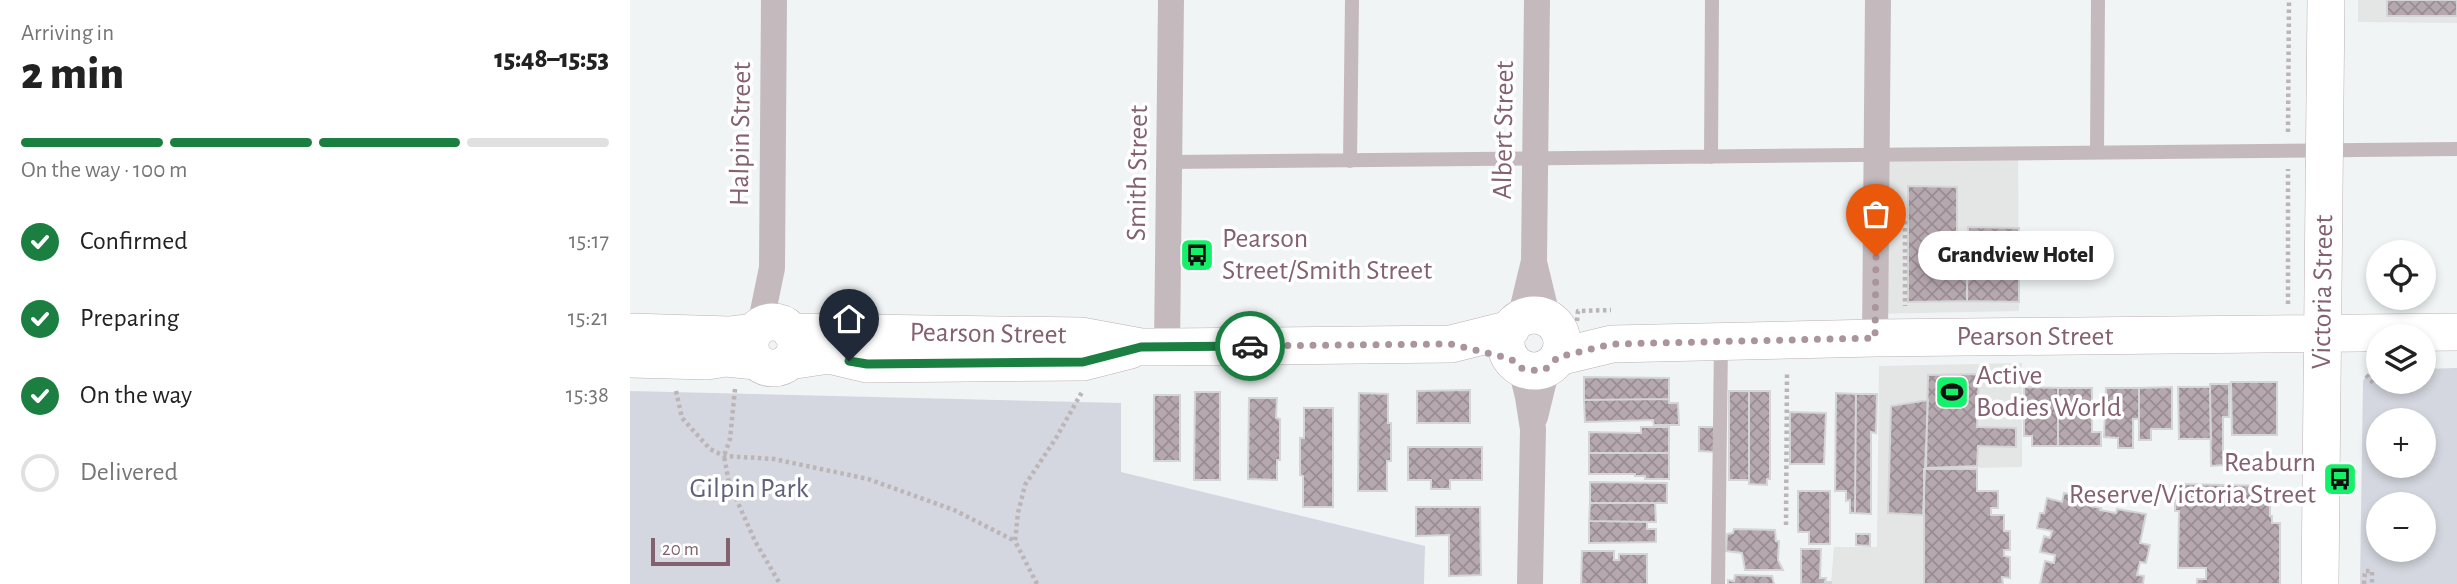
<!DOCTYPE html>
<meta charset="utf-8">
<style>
body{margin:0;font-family:"Alegreya Sans",sans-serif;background:#f6f6f6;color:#222;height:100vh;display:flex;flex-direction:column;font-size:26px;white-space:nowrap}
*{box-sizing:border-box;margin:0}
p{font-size:23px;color:#767676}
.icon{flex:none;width:38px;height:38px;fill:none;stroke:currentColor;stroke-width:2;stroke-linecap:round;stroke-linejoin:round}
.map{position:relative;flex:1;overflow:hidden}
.drawer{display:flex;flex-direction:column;background:#fff;width:630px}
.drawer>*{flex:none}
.tools{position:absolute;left:1736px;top:240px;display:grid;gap:14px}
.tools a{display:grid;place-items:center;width:70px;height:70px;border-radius:50%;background:#fff;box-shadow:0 4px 10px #0003;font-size:35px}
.scale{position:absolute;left:21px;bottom:18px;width:79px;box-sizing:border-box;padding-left:7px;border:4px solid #84616f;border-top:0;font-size:19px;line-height:24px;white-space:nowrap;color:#84616f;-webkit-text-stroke:5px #fff;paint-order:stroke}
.pin{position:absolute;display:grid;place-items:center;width:60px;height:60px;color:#fff;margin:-72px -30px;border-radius:50% 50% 50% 0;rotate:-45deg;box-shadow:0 0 7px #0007}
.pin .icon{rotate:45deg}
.courier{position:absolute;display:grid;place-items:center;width:70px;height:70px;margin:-35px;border:5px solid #1c7f42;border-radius:50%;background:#fff;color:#222;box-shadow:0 2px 9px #0007}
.bubble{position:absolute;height:49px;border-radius:24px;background:#fff;box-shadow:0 4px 10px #0003;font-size:23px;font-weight:800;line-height:49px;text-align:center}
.overview em{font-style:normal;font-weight:800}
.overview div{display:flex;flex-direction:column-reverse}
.overview{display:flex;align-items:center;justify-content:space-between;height:119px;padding:0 21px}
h1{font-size:46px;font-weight:800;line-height:52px}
.bar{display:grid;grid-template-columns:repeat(4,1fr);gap:10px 7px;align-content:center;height:84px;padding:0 21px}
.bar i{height:9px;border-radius:5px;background:#e0e0e0}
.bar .current{background:#1c7f42}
.bar p{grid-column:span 4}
ol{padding:0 21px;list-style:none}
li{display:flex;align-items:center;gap:21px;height:77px}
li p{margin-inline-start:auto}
li .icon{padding:7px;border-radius:50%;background:#1c7f42;color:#fff;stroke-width:4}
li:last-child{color:#767676}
li i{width:38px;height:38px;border:4px solid #e0e0e0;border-radius:50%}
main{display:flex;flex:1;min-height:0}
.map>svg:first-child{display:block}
.built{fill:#e4e5e5}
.park{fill:#d4d7df;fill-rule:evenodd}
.building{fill:url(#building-cross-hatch);stroke:#d3d5d6;stroke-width:2}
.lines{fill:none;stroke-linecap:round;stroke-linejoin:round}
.secondary-casing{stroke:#bbafb4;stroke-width:38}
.path{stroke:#bcb5b8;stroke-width:4.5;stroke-dasharray:3.5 3.5;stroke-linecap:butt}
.lane{stroke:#c4babe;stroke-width:14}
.street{stroke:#c4babe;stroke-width:26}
.secondary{stroke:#fff;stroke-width:37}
.done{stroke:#aa949e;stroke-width:7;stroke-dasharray:0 12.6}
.route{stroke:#1c7f42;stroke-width:9}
.labels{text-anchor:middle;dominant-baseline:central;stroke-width:7;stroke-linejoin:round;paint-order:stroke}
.street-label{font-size:28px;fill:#84616f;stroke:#fff}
.poi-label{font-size:28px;fill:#84616f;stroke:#fff;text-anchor:start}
.park-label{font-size:28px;fill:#61627a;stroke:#fff}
</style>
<main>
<section class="drawer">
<div class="overview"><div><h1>2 min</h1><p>Arriving in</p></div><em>15:48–15:53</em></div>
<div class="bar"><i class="current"></i><i class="current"></i><i class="current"></i><i></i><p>On the way · 100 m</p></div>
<ol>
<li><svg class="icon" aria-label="check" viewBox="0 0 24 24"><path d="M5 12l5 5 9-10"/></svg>Confirmed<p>15:17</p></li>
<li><svg class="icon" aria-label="check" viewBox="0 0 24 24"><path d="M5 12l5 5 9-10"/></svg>Preparing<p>15:21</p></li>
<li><svg class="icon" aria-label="check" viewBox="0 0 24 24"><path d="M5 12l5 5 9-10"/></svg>On the way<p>15:38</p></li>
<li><i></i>Delivered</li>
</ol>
</section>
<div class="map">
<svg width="1827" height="584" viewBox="0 0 1827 584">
<defs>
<pattern id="building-cross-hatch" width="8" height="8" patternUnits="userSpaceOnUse" patternTransform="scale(1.75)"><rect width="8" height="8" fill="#b6a8af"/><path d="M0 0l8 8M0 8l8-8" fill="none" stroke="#9a8c93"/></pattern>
</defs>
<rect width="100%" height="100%" fill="#f0f4f5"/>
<path class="built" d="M 1728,0 L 1827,0 L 1827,23 L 1728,22 Z
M 1240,152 L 1388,152 L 1389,311 L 1239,314 Z
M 1392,363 L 1392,467 L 1295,469 L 1293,584 L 1201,584 L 1204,547 L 1247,547 L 1249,366 Z"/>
<path class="park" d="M 1827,368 L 1827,584 L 1730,584 L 1733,381 C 1736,375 1741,371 1748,370 L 1748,382 L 1794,382 L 1794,369 ZM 1748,420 L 1794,420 L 1794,466 L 1748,466 ZM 1748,504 L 1794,504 L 1794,550 L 1748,550 Z
M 0,391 L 491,403 L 491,472 L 795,546 L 794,584 L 0,584 Z"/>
<path class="building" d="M 1757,0 L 1827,0 L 1827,16 L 1757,16 Z
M 1278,186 L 1327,187 L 1327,251 L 1337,250 L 1337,301 L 1278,302 Z
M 1338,227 L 1389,228 L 1389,302 L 1337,301 Z
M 1349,374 L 1347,427 L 1386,428 L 1386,447 L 1348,446 L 1347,466 L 1296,468 L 1298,375 Z
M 954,377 L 1039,378 L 1039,399 L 954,400 Z
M 1601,382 L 1647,382 L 1647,435 L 1602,435 Z
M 1580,384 L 1599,384 L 1599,417 L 1593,417 L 1593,465 L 1581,466 Z
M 1394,387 L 1428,388 L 1428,446 L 1402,446 L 1402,436 L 1394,436 Z
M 1542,387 L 1542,429 L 1521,429 L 1521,440 L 1509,440 L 1509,388 Z
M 1548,387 L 1580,387 L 1581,439 L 1549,439 Z
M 1428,388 L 1462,388 L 1462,432 L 1471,432 L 1471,446 L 1428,446 Z
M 1476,388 L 1509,388 L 1509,419 L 1503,419 L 1503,448 L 1488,448 L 1488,438 L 1474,437 Z
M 840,390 L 840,423 L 787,423 L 787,391 Z
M 1099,391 L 1119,391 L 1119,480 L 1099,480 Z
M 1119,391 L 1140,391 L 1140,479 L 1137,479 L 1137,485 L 1119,484 Z
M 565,392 L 590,392 L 590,480 L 564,480 Z
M 729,393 L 758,394 L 758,423 L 761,423 L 761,461 L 757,461 L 757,491 L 728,491 Z
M 1206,393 L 1226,394 L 1225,513 L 1220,513 L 1220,500 L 1216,501 L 1216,491 L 1205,491 Z
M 1226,394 L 1247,394 L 1246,433 L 1241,432 L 1241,514 L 1225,513 Z
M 524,395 L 550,395 L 550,461 L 524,461 Z
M 619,398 L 647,398 L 646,418 L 650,419 L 650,460 L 647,460 L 647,480 L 618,479 Z
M 1039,399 L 1039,403 L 1048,403 L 1049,425 L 1024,425 L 1023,420 L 955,422 L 954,400 Z
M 1298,400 L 1293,515 L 1258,513 L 1261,406 Z
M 674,408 L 703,408 L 703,507 L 673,507 L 673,476 L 670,475 L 670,438 L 674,438 Z
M 1160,412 L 1196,413 L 1194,464 L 1160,464 Z
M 1011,427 L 1039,427 L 1039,453 L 959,453 L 959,432 L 1011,433 Z
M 1069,427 L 1085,427 L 1085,452 L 1069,451 Z
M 778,447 L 852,447 L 852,480 L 820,480 L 820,489 L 801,489 L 801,480 L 778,480 Z
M 959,453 L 1039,453 L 1039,479 L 1015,479 L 1015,476 L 1005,476 L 1005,474 L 959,474 Z
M 1294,469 L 1347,469 L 1347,491 L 1368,491 L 1368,508 L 1361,508 L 1361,515 L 1374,515 L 1374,531 L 1380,531 L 1380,550 L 1374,550 L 1374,556 L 1380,557 L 1380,578 L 1372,577 L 1373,584 L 1294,584 Z
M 960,482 L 1037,483 L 1037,503 L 960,503 Z
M 1552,484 L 1640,486 L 1640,516 L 1642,516 L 1642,523 L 1650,523 L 1650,584 L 1567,584 L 1567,579 L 1576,579 L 1576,568 L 1548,568 L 1549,511 L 1545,511 L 1545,491 L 1551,491 Z
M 1168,491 L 1200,491 L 1200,544 L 1179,544 L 1179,532 L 1168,532 Z
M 1434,493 L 1462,499 L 1460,506 L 1471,508 L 1470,510 L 1486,513 L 1487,509 L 1516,514 L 1510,543 L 1520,545 L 1516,563 L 1510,562 L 1507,575 L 1514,576 L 1513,584 L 1410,584 L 1415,561 L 1424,563 L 1425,555 L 1410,552 L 1414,536 L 1420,538 L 1422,531 L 1407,528 L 1410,513 L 1414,513 L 1417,498 L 1432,502 Z
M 960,503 L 1025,503 L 1026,522 L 959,521 Z
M 786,507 L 850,507 L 851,575 L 819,576 L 819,535 L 786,536 Z
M 959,521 L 1017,522 L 1017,529 L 1026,529 L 1026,542 L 959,543 Z
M 1104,529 L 1145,530 L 1146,541 L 1149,541 L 1148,560 L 1153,570 L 1115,570 L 1112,553 L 1096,551 L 1097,534 L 1103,533 Z
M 1226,534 L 1240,534 L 1240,546 L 1226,545 Z
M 1171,549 L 1191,549 L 1190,578 L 1196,578 L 1195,582 L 1201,582 L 1201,584 L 1171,584 Z
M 952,551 L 984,551 L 984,560 L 989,560 L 989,554 L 1017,554 L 1017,584 L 951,584 Z
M 1105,575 L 1142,576 L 1144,584 L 1098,584 L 1098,580 L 1104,581 Z"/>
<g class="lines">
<g class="secondary-casing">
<path id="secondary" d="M876 343a28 28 0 1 1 56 0a28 28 0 1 1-56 0Z
M120 345a23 23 0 1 1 46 0a23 23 0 1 1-46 0Z
M 0,332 L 99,335 L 124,332
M 161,332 L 451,336 L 511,347 L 537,347 L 821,344 L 881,329
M 928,357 L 982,344 L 1245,338 L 1827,332
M 0,359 L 77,361 L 96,358 L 126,361
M 159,361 L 199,355 L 237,364 L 453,362 L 500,350
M 1690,584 L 1696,0"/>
</g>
<path class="path" d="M 1658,132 L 1659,0
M 1275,221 L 1275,306
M 1658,304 L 1658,169
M 947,321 L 948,311 L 981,310
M 1736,375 L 1745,385
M 105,389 L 100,439 L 94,456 L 99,483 L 125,541 L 150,584
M 46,391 L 52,418 L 80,449 L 94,456 L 144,459 L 238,479 L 324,510 L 385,541
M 1156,525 L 1157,372
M 407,584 L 385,541 L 388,513 L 395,485 L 426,438 L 452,392
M 1734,584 L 1735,571 L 1742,571 L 1742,584"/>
<path class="lane" d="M 1467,152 L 1468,0
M 1081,157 L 1082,0
M 720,161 L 722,0
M 540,162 L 1827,149
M 1088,584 L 1091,343"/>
<path class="street" d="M 905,266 L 918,320
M 890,319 L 904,261 L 907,0
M 130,326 L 142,268 L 144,0
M 1245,338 L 1248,0
M 537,347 L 541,0
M 891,368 L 898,397 L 903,429 L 900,584
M 905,417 L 917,368"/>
<use href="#secondary" class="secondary"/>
</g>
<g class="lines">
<path class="done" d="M 620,346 L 821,344 L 881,359 L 891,368 L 908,371 L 917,368 L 928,357 L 982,344 L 1245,338 L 1246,256"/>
<path class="route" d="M 219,361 L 237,364 L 453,362 L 511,347 L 620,346"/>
</g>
<defs>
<g id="bus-square" transform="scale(1.75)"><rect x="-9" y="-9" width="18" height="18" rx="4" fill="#15f06a" stroke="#fff"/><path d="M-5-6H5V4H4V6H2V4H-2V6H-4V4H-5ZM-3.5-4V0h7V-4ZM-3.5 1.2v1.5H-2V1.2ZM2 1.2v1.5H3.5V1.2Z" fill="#111"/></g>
<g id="stadium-square" transform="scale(1.75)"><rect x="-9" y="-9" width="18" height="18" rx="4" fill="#15f06a" stroke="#fff"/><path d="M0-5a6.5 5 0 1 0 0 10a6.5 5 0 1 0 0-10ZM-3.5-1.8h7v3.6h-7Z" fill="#111"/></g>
</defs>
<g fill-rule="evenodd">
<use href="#bus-square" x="567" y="255"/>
<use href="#stadium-square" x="1322" y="392"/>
<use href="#bus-square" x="1710" y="479"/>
</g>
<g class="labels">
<g class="street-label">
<text transform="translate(874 130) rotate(-89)">Albert Street</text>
<text transform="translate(111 134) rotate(-89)">Halpin Street</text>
<text transform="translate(508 173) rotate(-89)">Smith Street</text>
<text transform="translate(1693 292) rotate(-89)">Victoria Street</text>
<text transform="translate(358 334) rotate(1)">Pearson Street</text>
<text x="1405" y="337">Pearson Street</text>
</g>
<g class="poi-label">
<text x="592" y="239">Pearson<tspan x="592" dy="32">Street/Smith Street</tspan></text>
<text x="1346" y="376">Active<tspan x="1346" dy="32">Bodies World</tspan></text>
<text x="1686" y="463" text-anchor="end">Reaburn<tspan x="1686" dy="32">Reserve/Victoria Street</tspan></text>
</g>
<g class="park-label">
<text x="119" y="489">Gilpin Park</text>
</g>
</g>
</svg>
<div class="tools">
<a><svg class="icon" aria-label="locate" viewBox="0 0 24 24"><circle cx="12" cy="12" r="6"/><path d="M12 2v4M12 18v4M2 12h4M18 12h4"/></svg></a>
<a><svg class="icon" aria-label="layers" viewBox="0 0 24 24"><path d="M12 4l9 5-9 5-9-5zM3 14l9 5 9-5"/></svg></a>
<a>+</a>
<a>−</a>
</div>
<div class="scale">20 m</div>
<div class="pin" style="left:1246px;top:256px;background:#ea580c"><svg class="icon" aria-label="bag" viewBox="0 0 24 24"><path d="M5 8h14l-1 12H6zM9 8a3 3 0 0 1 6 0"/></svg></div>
<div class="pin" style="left:219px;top:361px;background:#1f2937"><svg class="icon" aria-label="home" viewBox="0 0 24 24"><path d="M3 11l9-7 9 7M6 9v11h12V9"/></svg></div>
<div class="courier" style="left:620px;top:346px"><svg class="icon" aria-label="car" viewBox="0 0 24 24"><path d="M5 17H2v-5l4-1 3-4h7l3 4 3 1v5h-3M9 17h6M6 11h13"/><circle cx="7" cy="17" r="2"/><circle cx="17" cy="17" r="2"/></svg></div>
<div class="bubble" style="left:1288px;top:231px;width:196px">Grandview Hotel</div>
</div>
</main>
